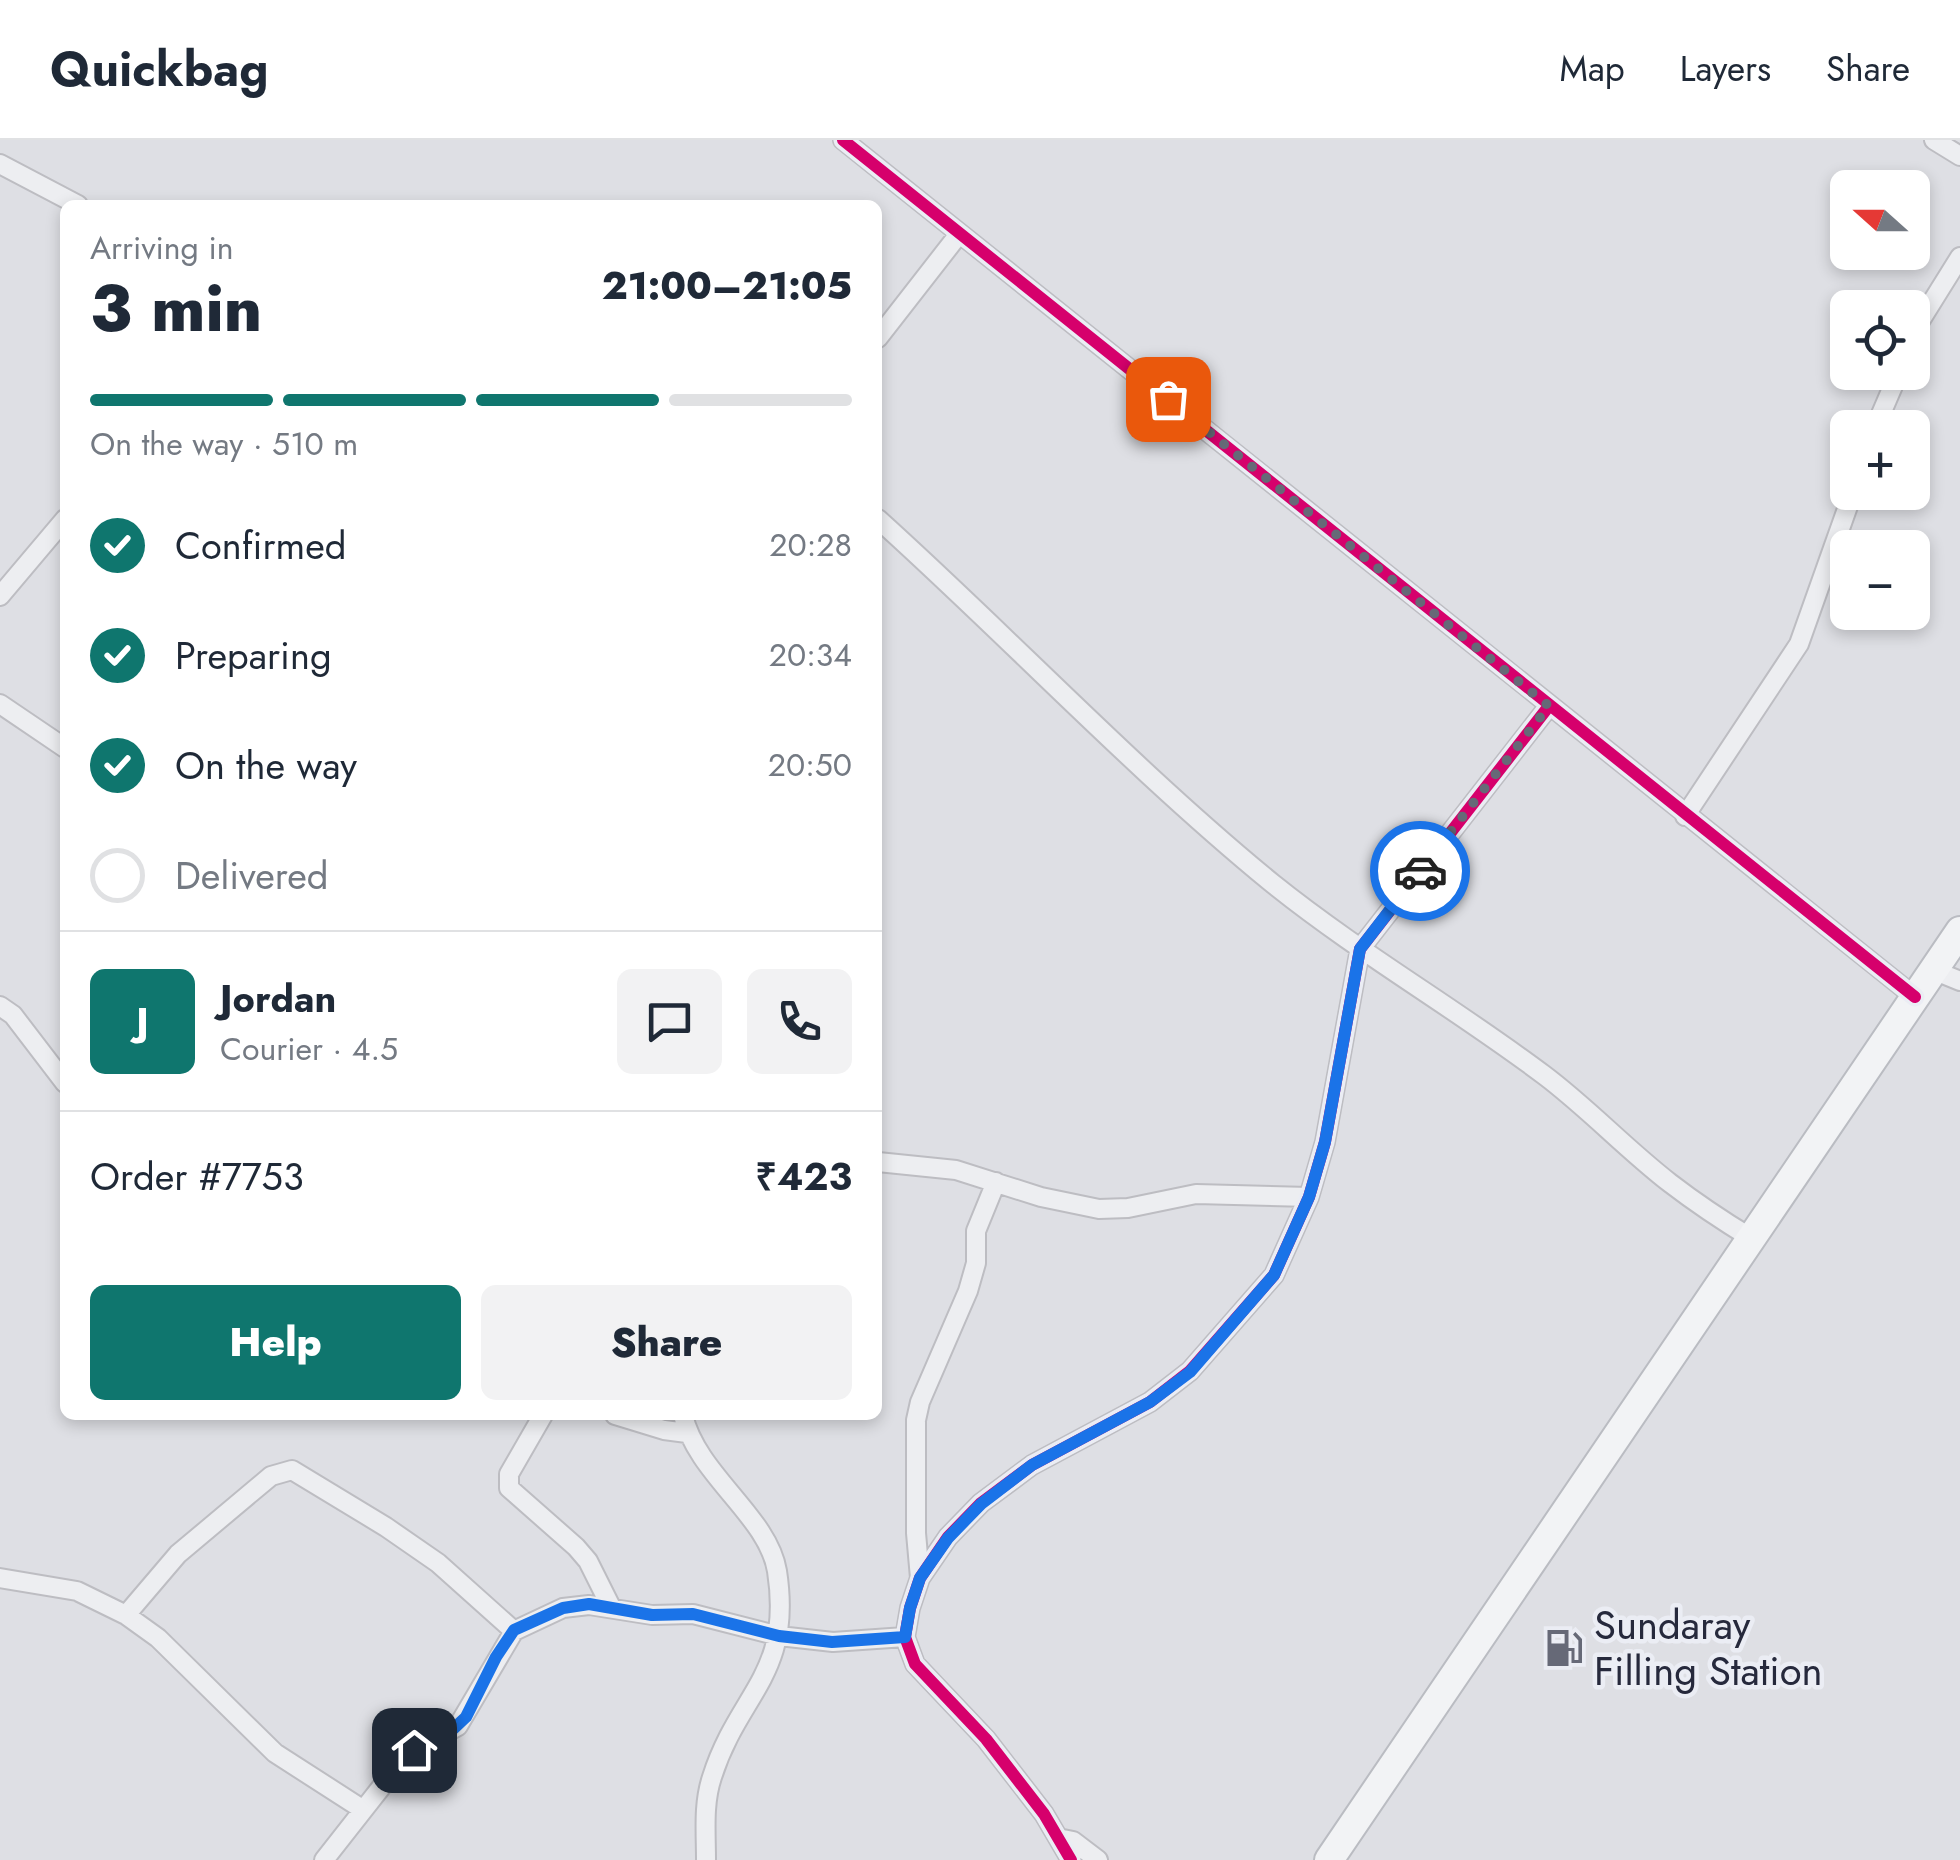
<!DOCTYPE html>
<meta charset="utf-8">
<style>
body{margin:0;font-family:Jost,sans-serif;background:#f2f2f3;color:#1f2937;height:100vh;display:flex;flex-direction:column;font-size:38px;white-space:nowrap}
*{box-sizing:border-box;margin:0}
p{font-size:32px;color:#747a83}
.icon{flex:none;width:55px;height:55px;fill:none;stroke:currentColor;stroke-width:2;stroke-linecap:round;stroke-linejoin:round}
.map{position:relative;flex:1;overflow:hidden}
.sheet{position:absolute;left:60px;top:60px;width:822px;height:1220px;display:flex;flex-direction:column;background:#fff;border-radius:15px;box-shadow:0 5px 15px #0003}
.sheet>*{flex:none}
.needle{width:65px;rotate:291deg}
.tools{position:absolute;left:1830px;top:30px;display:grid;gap:20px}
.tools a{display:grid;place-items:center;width:100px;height:100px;border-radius:15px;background:#fff;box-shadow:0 5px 15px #0003;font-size:50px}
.pin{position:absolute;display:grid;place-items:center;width:85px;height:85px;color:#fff;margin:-42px;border-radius:20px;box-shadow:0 5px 15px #0006}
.courier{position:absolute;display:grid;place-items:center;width:100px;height:100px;margin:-50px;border:8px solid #1a73e8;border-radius:50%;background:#fff;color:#222;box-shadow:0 2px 12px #0007}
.overview em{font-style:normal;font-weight:800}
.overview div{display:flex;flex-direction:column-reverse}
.overview{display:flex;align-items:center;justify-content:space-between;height:170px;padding:0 30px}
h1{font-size:65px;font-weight:800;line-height:75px}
.bar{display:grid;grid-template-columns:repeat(4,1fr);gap:15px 10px;align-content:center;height:120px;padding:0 30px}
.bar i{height:12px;border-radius:8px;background:#e0e1e3}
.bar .on{background:#0f766e}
.bar p{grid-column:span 4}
.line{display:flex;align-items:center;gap:25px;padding:0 30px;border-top:2px solid #e0e1e3}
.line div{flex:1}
.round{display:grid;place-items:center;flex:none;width:105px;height:105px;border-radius:15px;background:#f2f2f3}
ol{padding:0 30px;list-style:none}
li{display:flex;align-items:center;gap:30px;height:110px}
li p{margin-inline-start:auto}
li .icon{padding:10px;border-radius:50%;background:#0f766e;color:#fff;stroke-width:4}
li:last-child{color:#747a83}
li i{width:55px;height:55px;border:5px solid #e0e1e3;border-radius:50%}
.primary-button{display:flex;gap:20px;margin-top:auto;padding:20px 30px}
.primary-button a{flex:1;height:115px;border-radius:15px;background:#0f766e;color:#fff;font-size:40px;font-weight:800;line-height:115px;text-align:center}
.primary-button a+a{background:#f2f2f3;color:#1f2937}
header{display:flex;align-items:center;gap:60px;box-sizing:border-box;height:140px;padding:0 50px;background:#fff;border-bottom:2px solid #e0e1e3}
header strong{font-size:48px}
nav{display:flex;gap:55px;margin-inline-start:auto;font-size:35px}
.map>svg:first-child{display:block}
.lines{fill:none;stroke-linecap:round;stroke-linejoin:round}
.minor-casing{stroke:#bdbdc2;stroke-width:22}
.primary-casing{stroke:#babcc2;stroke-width:32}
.minor{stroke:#edeef1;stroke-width:18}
.primary{stroke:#f2f3f5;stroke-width:28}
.cycleway-casing{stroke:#ebedf4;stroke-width:19}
.cycleway{stroke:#d6006c;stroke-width:12}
.done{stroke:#666977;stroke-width:10;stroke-dasharray:0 18}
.route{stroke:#1a73e8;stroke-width:12}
.labels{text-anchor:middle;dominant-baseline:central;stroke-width:9;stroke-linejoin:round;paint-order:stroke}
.poi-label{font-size:40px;fill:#26293c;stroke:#ebedf4;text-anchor:start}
</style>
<header>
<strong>Quickbag</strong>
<nav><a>Map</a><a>Layers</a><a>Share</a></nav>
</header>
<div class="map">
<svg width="1960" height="1720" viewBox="0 0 1960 1720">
<rect width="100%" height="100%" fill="#dedfe4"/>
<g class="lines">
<g class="minor-casing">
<path id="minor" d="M 843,0 L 1915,857
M 1934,0 L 1960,16
M 0,24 L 78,65
M 1912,194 L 1960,117
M 878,198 L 959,94
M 1875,288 L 1899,232
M 878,379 C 1010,498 1134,630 1272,743 C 1359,813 1455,868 1544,935 C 1588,968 1626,1009 1670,1043 C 1696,1063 1723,1081 1751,1098
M 0,456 L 65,379
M 0,564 L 65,608
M 1685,676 L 1799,504 L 1853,352
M 1933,830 L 1960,841
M 0,866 L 13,875 L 65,943
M 878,1022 L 956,1030 L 1041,1057 L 1099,1069 L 1128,1068 L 1196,1054 L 1309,1057
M 543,1275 L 509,1334 L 509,1348 L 576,1407 L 588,1421 L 611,1467
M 615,1275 L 664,1290 L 687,1293
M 683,1275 C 697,1335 768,1376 777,1431 C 793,1535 739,1552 712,1637 C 703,1664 706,1692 706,1720
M 0,1438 L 77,1451 L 126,1475 L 158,1498 L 275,1613 L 362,1669
M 920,1438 L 916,1393 L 916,1280 L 920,1262 L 968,1151 L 976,1123 L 976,1091 L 996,1042
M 126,1475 L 178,1414 L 271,1336 L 292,1330 L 386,1387 L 438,1423 L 514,1491
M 1058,1698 L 1073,1701 L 1098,1720
M 324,1720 L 401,1622 L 414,1610 L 458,1586 L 514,1491 L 563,1468 L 589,1465 L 652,1475 L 693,1474 L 779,1496 L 833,1502 L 905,1497
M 1071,1720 L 1044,1674 L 986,1599 L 915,1524 L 905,1497 L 910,1468 L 920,1438 L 948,1397 L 981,1363 L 1032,1325 L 1150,1262 L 1190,1231 L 1274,1135 L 1309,1057 L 1325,1002 L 1360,809 L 1549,566"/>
</g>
<g class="primary-casing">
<path id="primary" d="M 1329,1720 L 1960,791"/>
</g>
<use href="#minor" class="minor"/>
<use href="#primary" class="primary"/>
<g class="cycleway-casing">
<path id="cycleway" d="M 843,0 L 1915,857
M 1071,1720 L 1044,1674 L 986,1599 L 915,1524 L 905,1497 L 910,1468 L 920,1438 L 948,1397 L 981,1363 L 1032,1325 L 1150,1262 L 1190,1231 L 1274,1135 L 1309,1057 L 1325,1002 L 1360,809 L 1549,566"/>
</g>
<use href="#cycleway" class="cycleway"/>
</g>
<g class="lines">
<path class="done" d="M 1168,259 L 1549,566 L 1420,731"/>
<path class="route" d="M 414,1610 L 449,1593 L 466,1577 L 496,1517 L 514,1490 L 563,1468 L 589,1464 L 652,1475 L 693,1474 L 779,1496 L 832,1502 L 905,1497 L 910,1468 L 920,1438 L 948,1398 L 981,1364 L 1032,1325 L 1150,1262 L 1190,1232 L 1274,1135 L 1309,1057 L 1325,1002 L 1360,809 L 1420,731"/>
</g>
<defs>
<g id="fuel-bare" transform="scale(3)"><path d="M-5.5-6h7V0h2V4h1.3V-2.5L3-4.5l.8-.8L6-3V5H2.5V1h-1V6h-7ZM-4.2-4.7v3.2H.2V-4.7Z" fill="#666977" stroke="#ebedf4" stroke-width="2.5" paint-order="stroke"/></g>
</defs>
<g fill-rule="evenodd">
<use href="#fuel-bare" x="1564" y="1508"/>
</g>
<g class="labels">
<g class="poi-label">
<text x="1594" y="1485">Sundaray<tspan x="1594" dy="46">Filling Station</tspan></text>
</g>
</g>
</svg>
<div class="tools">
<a><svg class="needle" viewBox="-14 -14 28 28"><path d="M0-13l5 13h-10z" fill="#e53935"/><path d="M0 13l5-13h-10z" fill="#747a83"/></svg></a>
<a><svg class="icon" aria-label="locate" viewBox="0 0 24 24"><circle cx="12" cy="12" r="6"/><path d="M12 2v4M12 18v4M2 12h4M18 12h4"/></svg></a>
<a>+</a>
<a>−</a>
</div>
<div class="pin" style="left:1168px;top:259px;background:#ea580c"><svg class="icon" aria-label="bag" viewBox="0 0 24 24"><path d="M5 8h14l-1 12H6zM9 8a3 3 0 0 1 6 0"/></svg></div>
<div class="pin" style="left:414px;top:1610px;background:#1f2937"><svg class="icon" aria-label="home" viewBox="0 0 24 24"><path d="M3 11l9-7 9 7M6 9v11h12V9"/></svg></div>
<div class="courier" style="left:1420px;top:731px"><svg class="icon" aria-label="car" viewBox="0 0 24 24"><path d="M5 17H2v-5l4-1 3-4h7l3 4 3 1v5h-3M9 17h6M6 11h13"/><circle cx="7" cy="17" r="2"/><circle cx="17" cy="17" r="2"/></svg></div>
<section class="sheet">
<div class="overview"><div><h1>3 min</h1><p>Arriving in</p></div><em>21:00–21:05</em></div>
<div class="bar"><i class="on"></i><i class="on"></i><i class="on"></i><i></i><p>On the way · 510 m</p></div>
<ol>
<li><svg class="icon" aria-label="check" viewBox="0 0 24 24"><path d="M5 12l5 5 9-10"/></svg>Confirmed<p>20:28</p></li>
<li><svg class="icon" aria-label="check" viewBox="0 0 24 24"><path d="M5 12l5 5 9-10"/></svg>Preparing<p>20:34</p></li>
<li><svg class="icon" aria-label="check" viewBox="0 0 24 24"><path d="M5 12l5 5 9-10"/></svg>On the way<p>20:50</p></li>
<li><i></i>Delivered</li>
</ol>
<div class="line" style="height:180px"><b class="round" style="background:#0f766e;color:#fff">J</b><div><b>Jordan</b><p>Courier · 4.5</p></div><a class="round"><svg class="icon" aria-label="chat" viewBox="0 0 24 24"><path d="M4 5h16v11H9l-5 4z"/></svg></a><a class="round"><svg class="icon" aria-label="phone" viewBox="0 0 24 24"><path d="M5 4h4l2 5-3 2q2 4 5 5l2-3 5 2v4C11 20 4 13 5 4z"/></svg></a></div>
<div class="line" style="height:130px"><div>Order #7753</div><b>₹423</b></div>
<div class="primary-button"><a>Help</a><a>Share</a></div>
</section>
</div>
